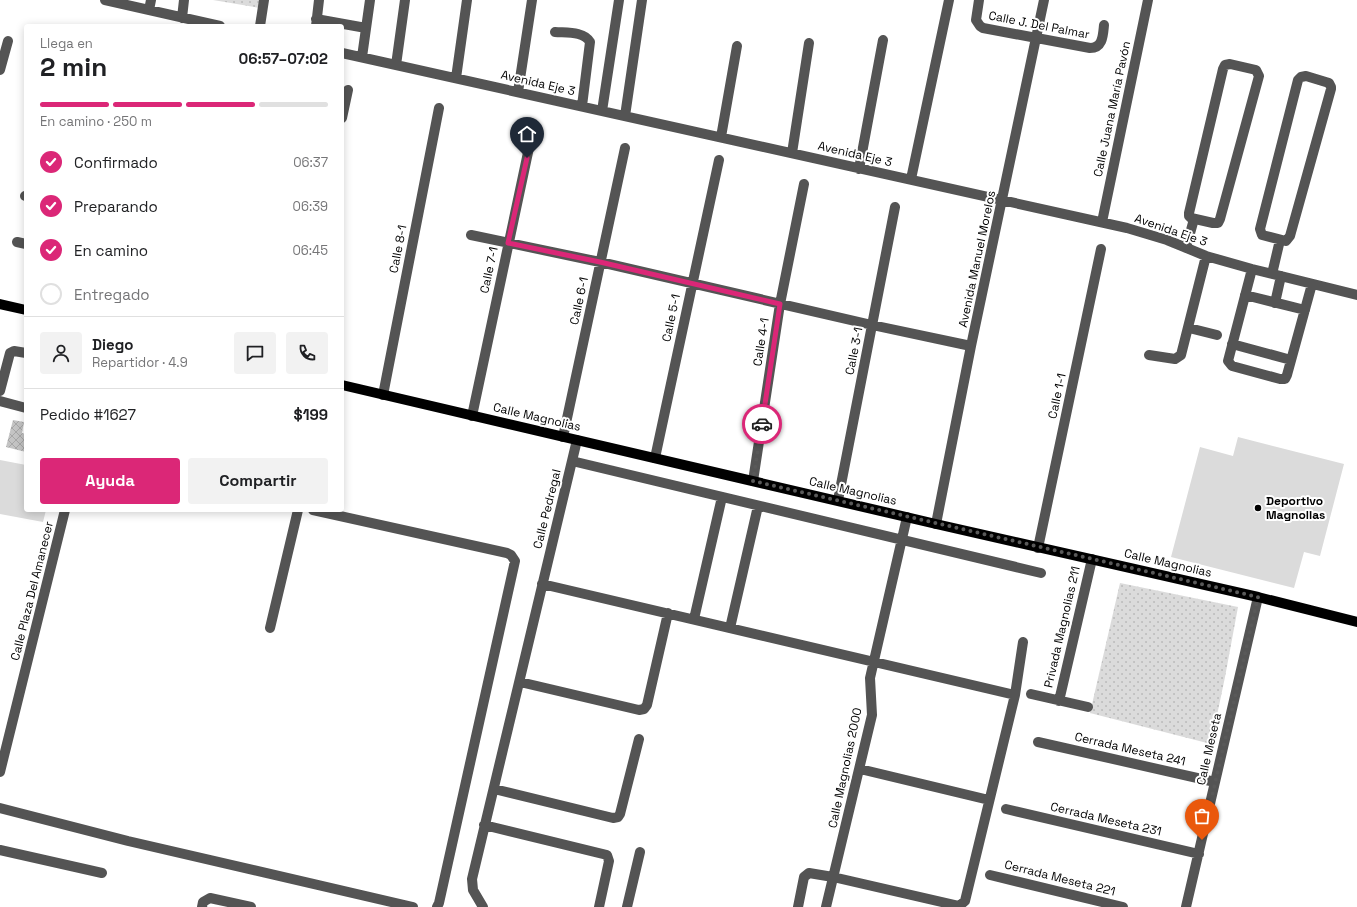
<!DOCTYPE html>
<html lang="es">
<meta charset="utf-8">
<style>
body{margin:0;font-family:"Space Grotesk",sans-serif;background:#f2f2f2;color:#202124;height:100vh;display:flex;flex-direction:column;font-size:15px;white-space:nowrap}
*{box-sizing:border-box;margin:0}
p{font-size:13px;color:#757577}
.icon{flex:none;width:22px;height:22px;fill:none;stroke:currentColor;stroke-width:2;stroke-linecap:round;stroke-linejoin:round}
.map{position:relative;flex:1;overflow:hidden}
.details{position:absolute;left:24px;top:24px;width:320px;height:488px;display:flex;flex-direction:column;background:#fff;border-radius:4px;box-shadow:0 2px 10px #0003}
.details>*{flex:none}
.pin{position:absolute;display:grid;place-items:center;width:34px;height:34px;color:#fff;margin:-41px -17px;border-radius:50% 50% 50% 0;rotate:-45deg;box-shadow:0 0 4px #0007}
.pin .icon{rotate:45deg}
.courier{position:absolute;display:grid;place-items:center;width:40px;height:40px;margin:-20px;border:3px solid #db2777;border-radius:50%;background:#fff;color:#222;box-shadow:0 1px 5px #0007}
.head em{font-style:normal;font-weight:600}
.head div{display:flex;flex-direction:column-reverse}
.head{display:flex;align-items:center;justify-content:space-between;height:68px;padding:0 16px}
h1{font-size:26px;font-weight:600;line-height:30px}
.bar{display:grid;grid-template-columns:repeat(4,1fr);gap:6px 4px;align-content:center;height:48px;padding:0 16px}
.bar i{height:5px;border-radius:3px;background:#e0e0e0}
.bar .selected{background:#db2777}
.bar p{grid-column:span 4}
.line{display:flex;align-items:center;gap:10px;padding:0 16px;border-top:1px solid #e0e0e0}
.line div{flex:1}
.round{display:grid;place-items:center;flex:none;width:42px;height:42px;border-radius:4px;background:#f2f2f2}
ol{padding:0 16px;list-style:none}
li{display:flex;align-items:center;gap:12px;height:44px}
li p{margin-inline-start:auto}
li .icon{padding:4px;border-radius:50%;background:#db2777;color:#fff;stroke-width:4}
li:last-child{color:#757577}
li i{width:22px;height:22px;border:2px solid #e0e0e0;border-radius:50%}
.cta{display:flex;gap:8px;margin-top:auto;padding:8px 16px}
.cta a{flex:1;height:46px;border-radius:4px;background:#db2777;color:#fff;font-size:16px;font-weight:600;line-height:46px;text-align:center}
.cta a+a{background:#f2f2f2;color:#202124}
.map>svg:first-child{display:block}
.green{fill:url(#green-dots)}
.pitch{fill:#dbdbdb}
.building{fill:url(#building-cross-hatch)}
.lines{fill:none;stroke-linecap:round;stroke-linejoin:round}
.minor{stroke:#545454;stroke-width:10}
.major{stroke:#000;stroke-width:10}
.done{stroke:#595959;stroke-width:4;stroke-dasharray:0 7.2}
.route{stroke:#db2777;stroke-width:5}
.poi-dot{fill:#000;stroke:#fff;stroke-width:1.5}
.labels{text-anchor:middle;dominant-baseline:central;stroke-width:4;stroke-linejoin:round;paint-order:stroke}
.street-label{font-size:12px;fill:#000;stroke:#fff}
.poi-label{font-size:12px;font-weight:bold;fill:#000;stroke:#fff;text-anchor:start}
</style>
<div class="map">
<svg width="1357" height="907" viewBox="0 0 1357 907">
<defs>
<pattern id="green-dots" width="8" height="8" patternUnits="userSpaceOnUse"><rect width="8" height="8" fill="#dbdbdb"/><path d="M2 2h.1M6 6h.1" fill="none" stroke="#bababa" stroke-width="1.8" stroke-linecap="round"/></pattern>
<pattern id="building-cross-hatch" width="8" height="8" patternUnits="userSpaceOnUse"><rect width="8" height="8" fill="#c4c4c4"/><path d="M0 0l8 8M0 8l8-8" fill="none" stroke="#a7a7a7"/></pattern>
</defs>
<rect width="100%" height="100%" fill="#fff"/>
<path class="green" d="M 213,0 L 260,0 L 260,8 Z
M 1120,583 L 1238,607 L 1225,677 L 1211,744 L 1090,713 Z"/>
<path class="pitch" d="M 1238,437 L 1344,464 L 1320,556 L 1304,552 L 1294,588 L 1171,557 L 1200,447 L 1233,456 Z
M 0,460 L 26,465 L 26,510 L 46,510 L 43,522 L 0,514 Z"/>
<path class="building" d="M 13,420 L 24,422 L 22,433 L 26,434 L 26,452 L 6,447 Z"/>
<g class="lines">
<path class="minor" d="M 105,0 L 220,26
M 979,0 L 976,20 L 980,26 L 983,28 L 1090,48 C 1103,48 1103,35 1104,25
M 149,10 L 151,0
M 182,18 L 184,0
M 316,19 L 366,28
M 260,26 L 264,0
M 316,26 L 319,0
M 555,32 C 566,33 584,31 590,42 L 582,106
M 342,53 L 1127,228 L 1167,240 L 1206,256 L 1252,269 L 1357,295
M 362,57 L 370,0
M 1230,64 L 1256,70 L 1259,76 L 1220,219 L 1218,223 L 1213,223 L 1191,218 L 1189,216 L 1189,213 L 1223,69 L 1225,65 Z
M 396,65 L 405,0
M 0,70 L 8,41
M 1306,76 L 1329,83 L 1331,87 L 1331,89 L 1290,236 L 1286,241 L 1262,235 L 1260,229 L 1298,80 L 1301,77 Z
M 456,78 L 467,0
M 518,92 L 532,0
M 602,111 L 619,0
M 625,116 L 642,0
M 342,118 L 348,90
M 721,137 L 737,46
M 792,153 L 809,43
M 859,169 L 883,40
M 911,179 L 949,0
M 25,196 L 26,196
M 1102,222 L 1148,0
M 471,235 L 600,262 L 872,325 L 971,346
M 17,242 L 26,244
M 1186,248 L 1194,219
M 1252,269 L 1228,361 L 1232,366 L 1280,379 L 1285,379 L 1287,375 L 1312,284
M 1272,274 L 1280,240
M 1245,295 L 1305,310
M 1275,303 L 1281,276
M 1189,328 L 1217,335
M 1232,344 L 1291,360
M 1149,355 L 1175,359 L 1181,355 L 1206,256
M 0,391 L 10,353 L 14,351 L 26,353
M 383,395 L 439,108
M 0,401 L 26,408
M 472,416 L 533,129
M 563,437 L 625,148
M 655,458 L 719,160
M 572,461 L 1041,573
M 753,481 L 780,304 L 804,184
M 838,500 L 895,207
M 313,510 L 507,553 L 511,555 L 515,561 L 439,903 L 437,907
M 936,524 L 971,346 L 1044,0
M 1038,548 L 1101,249
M 542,584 L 1015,695
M 694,619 L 722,497
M 270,628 L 298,510
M 730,628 L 758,506
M 520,682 L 639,710 L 644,709 L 647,705 L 668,613
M 1031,694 L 1088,707
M 1059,701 L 1092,559
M 1038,742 L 1215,782
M 860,769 L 989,800
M 0,772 L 65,510
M 494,789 L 613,818 L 618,817 L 620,814 L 639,739
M 0,808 L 128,841 L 413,907
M 1006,809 L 1199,854
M 484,825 L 607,855 L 609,861 L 599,907
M 0,850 L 102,873
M 990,875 L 1123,907
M 202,907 L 203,902 L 210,898 L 251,907
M 483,907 L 473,890 L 472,879 L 577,440
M 627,907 L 640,852
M 798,907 L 804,877 L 809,873 L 833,877 L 955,905 L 959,906 L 965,901 L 1015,695 L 1023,642
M 826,907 L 872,715 L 870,678 L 907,517
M 1186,907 L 1258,597"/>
<path class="major" d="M 0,304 L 26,310
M 342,385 L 936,524 L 1258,597 L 1357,622"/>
</g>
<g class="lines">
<path class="done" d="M 762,424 L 753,481 L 1258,597 L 1202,840"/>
<path class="route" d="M 527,158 L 508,243 L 600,262 L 780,304 L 762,424"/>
</g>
<circle class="poi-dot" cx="1258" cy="508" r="4"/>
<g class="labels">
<g class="street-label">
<text transform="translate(1039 25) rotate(11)">Calle J. Del Palmar</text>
<text transform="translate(538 83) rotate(13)">Avenida Eje 3</text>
<text transform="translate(1112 109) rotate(-78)">Calle Juana María Pavón</text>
<text transform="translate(855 154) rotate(13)">Avenida Eje 3</text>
<text transform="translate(1171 230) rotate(19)">Avenida Eje 3</text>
<text transform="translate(398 249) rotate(-79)">Calle 8-1</text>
<text transform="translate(977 259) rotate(-78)">Avenida Manuel Morelos</text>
<text transform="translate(489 270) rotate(-78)">Calle 7-1</text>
<text transform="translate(579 301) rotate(-78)">Calle 6-1</text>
<text transform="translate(671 318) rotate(-78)">Calle 5-1</text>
<text transform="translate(761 342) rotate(-81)">Calle 4-1</text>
<text transform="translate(854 351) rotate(-79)">Calle 3-1</text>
<text transform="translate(1057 396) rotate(-78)">Calle 1-1</text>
<text transform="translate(537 417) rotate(13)">Calle Magnolias</text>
<text transform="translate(853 491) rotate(13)">Calle Magnolias</text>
<text transform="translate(547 509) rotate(-76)">Calle Pedregal</text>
<text transform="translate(1168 563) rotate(13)">Calle Magnolias</text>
<text transform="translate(32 591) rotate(-76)">Calle Plaza Del Amanecer</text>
<text transform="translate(1062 627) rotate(-77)">Privada Magnolias 211</text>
<text transform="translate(1130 749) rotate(13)">Cerrada Meseta 241</text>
<text transform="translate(1209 749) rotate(-77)">Calle Meseta</text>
<text transform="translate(845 768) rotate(-78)">Calle Magnolias 2000</text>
<text transform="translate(1106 819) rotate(13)">Cerrada Meseta 231</text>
<text transform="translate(1060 878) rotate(14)">Cerrada Meseta 221</text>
</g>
<g class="poi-label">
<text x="1266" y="501">Deportivo<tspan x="1266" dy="14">Magnolias</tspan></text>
</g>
</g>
</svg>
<div class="pin" style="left:1202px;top:840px;background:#ea580c"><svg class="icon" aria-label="bag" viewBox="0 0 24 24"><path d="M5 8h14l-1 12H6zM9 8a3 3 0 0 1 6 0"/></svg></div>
<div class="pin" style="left:527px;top:158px;background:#1f2937"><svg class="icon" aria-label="home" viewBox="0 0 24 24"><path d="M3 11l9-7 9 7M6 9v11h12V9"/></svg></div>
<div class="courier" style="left:762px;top:424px"><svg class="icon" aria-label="car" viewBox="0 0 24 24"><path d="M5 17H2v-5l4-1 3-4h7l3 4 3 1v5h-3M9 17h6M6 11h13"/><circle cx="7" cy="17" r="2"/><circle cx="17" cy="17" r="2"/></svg></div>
<section class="details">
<div class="head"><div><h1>2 min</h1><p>Llega en</p></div><em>06:57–07:02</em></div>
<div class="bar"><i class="selected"></i><i class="selected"></i><i class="selected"></i><i></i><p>En camino · 250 m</p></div>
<ol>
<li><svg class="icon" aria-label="check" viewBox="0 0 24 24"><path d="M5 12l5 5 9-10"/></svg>Confirmado<p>06:37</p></li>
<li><svg class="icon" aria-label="check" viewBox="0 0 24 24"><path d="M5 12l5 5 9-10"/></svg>Preparando<p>06:39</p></li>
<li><svg class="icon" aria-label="check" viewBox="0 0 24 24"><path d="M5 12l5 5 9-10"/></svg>En camino<p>06:45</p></li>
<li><i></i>Entregado</li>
</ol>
<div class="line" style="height:72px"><a class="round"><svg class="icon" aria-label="person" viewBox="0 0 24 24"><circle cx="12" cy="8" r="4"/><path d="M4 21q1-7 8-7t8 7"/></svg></a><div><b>Diego</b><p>Repartidor · 4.9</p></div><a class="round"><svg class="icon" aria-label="chat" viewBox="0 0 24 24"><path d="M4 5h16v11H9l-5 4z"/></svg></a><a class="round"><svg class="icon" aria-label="phone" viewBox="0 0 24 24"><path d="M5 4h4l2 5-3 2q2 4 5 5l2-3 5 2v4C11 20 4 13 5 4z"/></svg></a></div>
<div class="line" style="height:52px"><div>Pedido #1627</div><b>$199</b></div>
<div class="cta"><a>Ayuda</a><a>Compartir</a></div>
</section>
</div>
